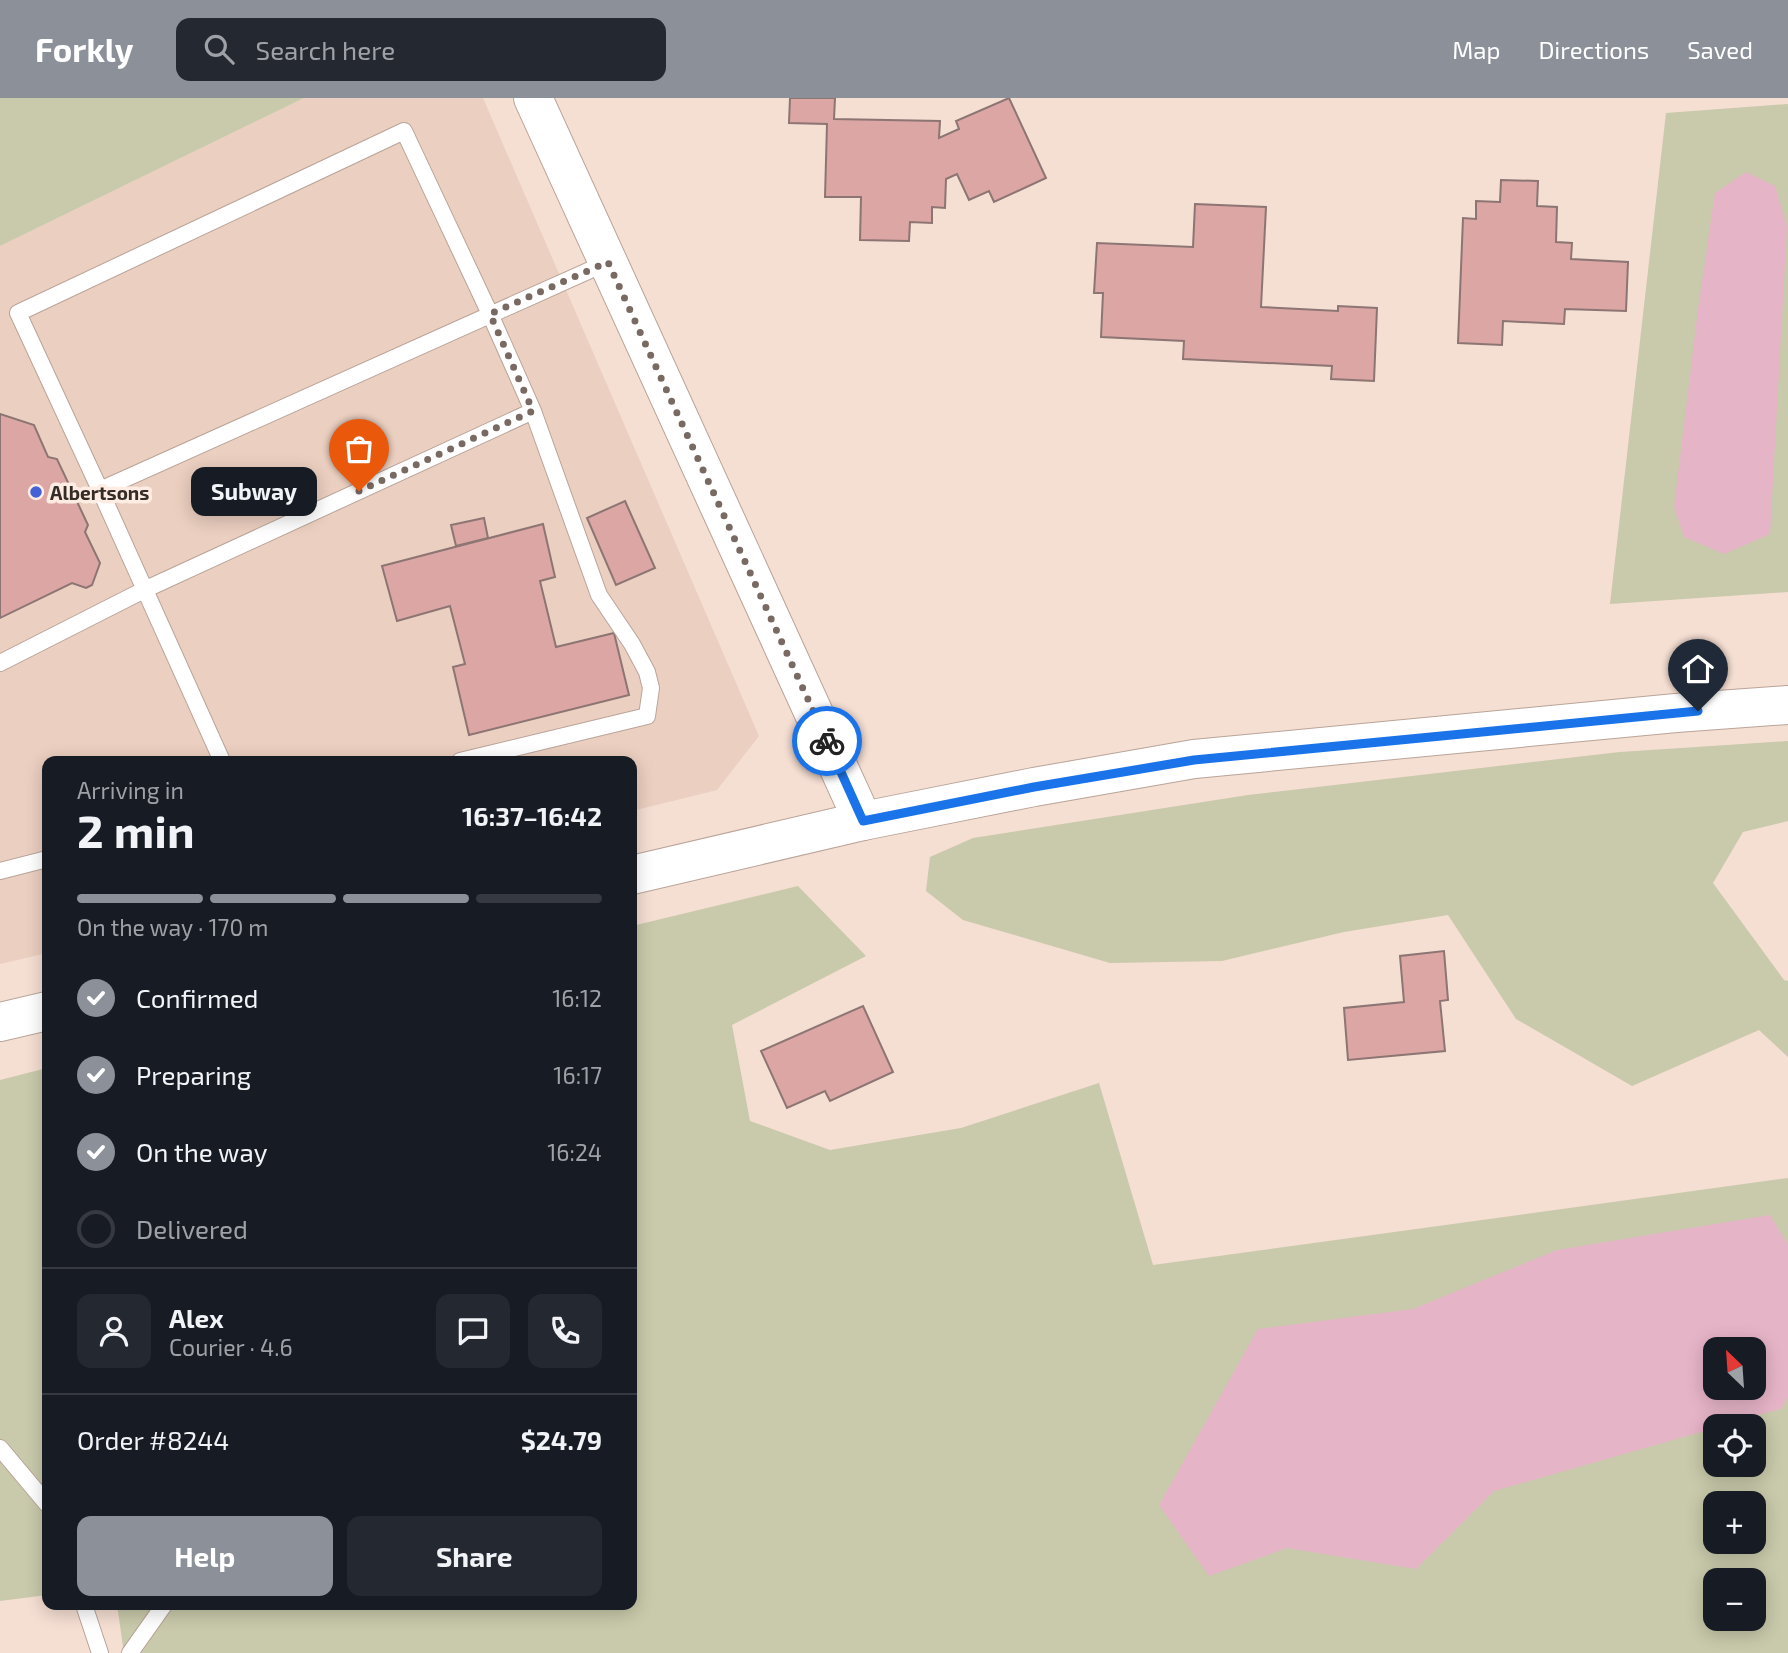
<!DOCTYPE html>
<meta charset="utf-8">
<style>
body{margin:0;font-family:"Exo 2",sans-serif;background:#242831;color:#f1f3f6;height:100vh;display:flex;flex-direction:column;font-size:26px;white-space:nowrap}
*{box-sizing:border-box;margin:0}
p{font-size:23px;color:#9ea1a6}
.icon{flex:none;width:38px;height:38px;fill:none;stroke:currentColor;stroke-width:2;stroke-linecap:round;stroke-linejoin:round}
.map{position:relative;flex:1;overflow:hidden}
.details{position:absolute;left:42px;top:658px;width:595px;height:854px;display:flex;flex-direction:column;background:#171b24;border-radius:14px;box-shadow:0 4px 18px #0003}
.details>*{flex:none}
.needle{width:46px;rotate:335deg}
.buttons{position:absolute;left:1703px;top:1239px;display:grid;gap:14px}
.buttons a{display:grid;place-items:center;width:63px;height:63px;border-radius:14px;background:#171b24;box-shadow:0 4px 18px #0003;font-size:35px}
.pin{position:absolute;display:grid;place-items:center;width:60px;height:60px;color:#fff;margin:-72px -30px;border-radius:50% 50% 50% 0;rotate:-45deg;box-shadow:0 0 7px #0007}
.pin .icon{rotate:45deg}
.courier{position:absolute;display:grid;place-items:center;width:70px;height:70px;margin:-35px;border:5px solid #1a73e8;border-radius:50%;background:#fff;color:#222;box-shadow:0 2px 9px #0007}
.bubble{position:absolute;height:49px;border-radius:14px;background:#171b24;box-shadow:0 4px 18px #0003;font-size:23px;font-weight:700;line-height:49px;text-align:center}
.overview em{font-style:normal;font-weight:700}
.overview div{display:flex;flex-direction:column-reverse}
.overview{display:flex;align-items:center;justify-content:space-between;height:119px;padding:0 35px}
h1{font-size:46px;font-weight:700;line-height:52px}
.bar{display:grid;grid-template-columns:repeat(4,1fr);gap:10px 7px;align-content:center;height:84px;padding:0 35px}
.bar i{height:9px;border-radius:5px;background:#363941}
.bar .selected{background:#8c9099}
.bar p{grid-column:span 4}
.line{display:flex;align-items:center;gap:18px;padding:0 35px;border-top:2px solid #363941}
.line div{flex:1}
.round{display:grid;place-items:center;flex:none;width:74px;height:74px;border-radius:14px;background:#242831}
ol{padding:0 35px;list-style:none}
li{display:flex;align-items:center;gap:21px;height:77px}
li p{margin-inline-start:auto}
li .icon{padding:7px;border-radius:50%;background:#8c9099;color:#fff;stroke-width:4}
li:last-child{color:#9ea1a6}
li i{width:38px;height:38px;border:4px solid #363941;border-radius:50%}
.cta{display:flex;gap:14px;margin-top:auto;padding:14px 35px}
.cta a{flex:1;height:80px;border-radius:14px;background:#8c9099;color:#fff;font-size:28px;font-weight:700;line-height:80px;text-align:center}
.cta a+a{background:#242831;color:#f1f3f6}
header{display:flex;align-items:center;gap:42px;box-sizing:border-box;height:98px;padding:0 35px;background:#8c9099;color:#fff}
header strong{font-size:33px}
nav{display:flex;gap:38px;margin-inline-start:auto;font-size:24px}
.search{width:490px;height:63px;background:#242831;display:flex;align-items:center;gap:18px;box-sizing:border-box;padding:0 24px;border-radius:14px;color:#9ea1a6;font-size:26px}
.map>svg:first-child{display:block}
.built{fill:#ebcfc0}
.green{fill:#c9c9ab;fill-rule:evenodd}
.water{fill:#e6b4c7;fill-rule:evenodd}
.building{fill:#dba6a3;stroke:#8c7573;stroke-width:2}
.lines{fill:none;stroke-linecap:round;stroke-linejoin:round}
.lane-casing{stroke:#b9a499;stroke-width:18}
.secondary-casing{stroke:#b9a499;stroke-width:40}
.primary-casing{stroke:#b9a499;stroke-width:40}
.lane{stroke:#fff;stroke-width:16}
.secondary{stroke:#fff;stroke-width:38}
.primary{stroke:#fff;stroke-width:38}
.done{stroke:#786a63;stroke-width:7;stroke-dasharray:0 12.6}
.route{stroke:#1a73e8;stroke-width:9}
.poi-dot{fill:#4262d5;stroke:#ffede3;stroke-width:2.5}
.labels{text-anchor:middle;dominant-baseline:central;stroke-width:7;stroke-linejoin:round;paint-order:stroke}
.poi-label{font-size:19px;font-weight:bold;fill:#342c27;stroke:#ffede3;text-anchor:start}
</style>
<header>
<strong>Forkly</strong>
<div class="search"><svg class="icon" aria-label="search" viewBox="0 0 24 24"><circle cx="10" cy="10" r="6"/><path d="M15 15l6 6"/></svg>Search here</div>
<nav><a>Map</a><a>Directions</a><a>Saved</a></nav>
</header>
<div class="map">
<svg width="1788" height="1555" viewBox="0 0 1788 1555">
<rect width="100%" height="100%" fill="#f5ded2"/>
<path class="built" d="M 304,0 L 483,0 L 759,638 L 717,692 L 632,713 L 632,663 L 47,663 L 47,855 L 0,866 L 0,148 Z"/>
<path class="green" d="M 0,0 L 304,0 L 0,148 Z
M 1788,6 L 1788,494 L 1610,506 L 1666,15 Z
M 1788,643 L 1788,723 L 1743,734 L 1713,785 L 1784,882 L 1788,883 L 1788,959 L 1759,932 L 1632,988 L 1516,921 L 1448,817 L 1344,834 L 1222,863 L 1110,865 L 963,822 L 926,793 L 930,759 L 973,740 L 1248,697 L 1620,654 Z
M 798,788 L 866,858 L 732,927 L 750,1023 L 830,1052 L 961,1030 L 1099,985 L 1153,1167 L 1788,1080 L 1788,1555 L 124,1555 L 117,1507 L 632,1507 L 632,828 ZM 1715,1251 L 1754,1251 L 1754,1290 L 1715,1290 ZM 1715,1328 L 1754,1328 L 1754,1367 L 1715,1367 ZM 1715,1405 L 1754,1405 L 1754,1444 L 1715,1444 ZM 1715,1482 L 1754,1482 L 1754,1521 L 1715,1521 Z
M 47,970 L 47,1497 L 0,1503 L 0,982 Z"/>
<path class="water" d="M 1746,74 L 1775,88 L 1787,129 L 1770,436 L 1724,456 L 1684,439 L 1674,409 L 1698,211 L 1715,95 Z
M 1770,1117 L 1788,1147 L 1788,1299 L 1781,1311 L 1715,1328 L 1715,1330 L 1494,1393 L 1416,1471 L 1287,1450 L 1209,1478 L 1159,1407 L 1258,1231 L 1413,1211 L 1557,1152 ZM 1715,1251 L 1754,1251 L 1754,1290 L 1715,1290 Z"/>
<path class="building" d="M 790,0 L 835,0 L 834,21 L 940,23 L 939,40 L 959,31 L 956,23 L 1009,0 L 1046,80 L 994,104 L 989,93 L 969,102 L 957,76 L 946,81 L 945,110 L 932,109 L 932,125 L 910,124 L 909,143 L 860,142 L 861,99 L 825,99 L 827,26 L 789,25 Z
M 1501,82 L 1538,83 L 1537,108 L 1557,109 L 1556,144 L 1572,145 L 1571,161 L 1628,164 L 1626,213 L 1565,211 L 1564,226 L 1503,223 L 1502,247 L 1458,245 L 1463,120 L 1476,121 L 1476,103 L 1500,104 Z
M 1195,106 L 1266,109 L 1261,209 L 1338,213 L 1338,208 L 1377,210 L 1374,283 L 1331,281 L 1332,268 L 1183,261 L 1184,243 L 1101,239 L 1103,195 L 1094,195 L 1097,145 L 1193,149 Z
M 0,316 L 34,327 L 48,359 L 57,361 L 88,427 L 85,434 L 100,465 L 92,487 L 86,490 L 72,485 L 0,520 Z
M 625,403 L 655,470 L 616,487 L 587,420 Z
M 484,420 L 488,440 L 456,448 L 451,427 Z
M 543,426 L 555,479 L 540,483 L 556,549 L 614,535 L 629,597 L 469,637 L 453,569 L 465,566 L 450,508 L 397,523 L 382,468 Z
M 1444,853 L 1448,902 L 1440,903 L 1445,953 L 1348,962 L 1344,910 L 1404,904 L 1400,858 Z
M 863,908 L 893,974 L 830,1003 L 825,993 L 787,1010 L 761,953 Z"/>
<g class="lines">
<g class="lane-casing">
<path id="lane" d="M 0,565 L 144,492 L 533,313 L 490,216 L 404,33 L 18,215 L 100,392
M 222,663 L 100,392 L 608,164
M 460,663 L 647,618 L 651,590 L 647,574 L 632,546 L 599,497 L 533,313
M 0,773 L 47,761
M 0,1350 L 47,1406
M 84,1507 L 100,1555
M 130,1555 L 164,1507"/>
</g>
<g class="secondary-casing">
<path id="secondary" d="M 533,0 L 863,723"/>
</g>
<g class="primary-casing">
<path id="primary" d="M 632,777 L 863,723 L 1034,689 L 1194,661 L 1676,615 L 1788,607
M 0,924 L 47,913"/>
</g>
<use href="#lane" class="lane"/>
<use href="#secondary" class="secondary"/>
<use href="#primary" class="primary"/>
</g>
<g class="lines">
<path class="done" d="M 359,393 L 533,313 L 490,216 L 608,164 L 827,643"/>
<path class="route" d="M 827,643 L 863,723 L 1034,689 L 1194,662 L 1698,613"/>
</g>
<circle class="poi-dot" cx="36" cy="394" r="7"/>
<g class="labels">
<g class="poi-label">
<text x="50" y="394">Albertsons</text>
</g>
</g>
</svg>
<div class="buttons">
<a><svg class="needle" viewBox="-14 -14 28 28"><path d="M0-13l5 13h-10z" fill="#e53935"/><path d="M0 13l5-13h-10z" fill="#9ea1a6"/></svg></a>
<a><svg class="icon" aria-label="locate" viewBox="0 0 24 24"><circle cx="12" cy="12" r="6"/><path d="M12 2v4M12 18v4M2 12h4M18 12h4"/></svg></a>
<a>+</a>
<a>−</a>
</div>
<div class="pin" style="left:359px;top:393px;background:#ea580c"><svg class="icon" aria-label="bag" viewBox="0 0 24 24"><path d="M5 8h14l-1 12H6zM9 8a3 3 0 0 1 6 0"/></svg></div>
<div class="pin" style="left:1698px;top:613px;background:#1f2937"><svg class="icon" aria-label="home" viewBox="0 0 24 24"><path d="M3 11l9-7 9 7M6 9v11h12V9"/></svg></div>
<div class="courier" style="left:827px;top:643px"><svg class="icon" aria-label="bike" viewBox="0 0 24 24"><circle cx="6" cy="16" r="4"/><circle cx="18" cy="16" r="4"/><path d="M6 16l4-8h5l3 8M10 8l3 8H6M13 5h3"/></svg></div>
<div class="bubble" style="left:191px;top:369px;width:126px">Subway</div>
<section class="details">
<div class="overview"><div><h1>2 min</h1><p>Arriving in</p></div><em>16:37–16:42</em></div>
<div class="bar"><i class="selected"></i><i class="selected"></i><i class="selected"></i><i></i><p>On the way · 170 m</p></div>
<ol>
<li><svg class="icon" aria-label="check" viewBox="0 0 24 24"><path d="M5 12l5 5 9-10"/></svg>Confirmed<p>16:12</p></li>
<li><svg class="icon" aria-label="check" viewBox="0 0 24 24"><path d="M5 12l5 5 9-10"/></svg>Preparing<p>16:17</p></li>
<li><svg class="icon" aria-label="check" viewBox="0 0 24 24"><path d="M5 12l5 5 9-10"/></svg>On the way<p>16:24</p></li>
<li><i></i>Delivered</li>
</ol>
<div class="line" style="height:126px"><a class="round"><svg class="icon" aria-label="person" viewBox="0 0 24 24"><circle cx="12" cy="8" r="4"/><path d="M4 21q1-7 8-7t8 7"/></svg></a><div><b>Alex</b><p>Courier · 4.6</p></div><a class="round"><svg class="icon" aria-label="chat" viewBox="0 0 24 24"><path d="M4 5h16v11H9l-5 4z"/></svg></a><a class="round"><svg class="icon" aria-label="phone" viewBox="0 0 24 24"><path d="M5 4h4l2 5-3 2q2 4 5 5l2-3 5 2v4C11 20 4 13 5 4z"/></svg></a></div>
<div class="line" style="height:91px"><div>Order #8244</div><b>$24.79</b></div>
<div class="cta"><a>Help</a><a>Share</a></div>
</section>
</div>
